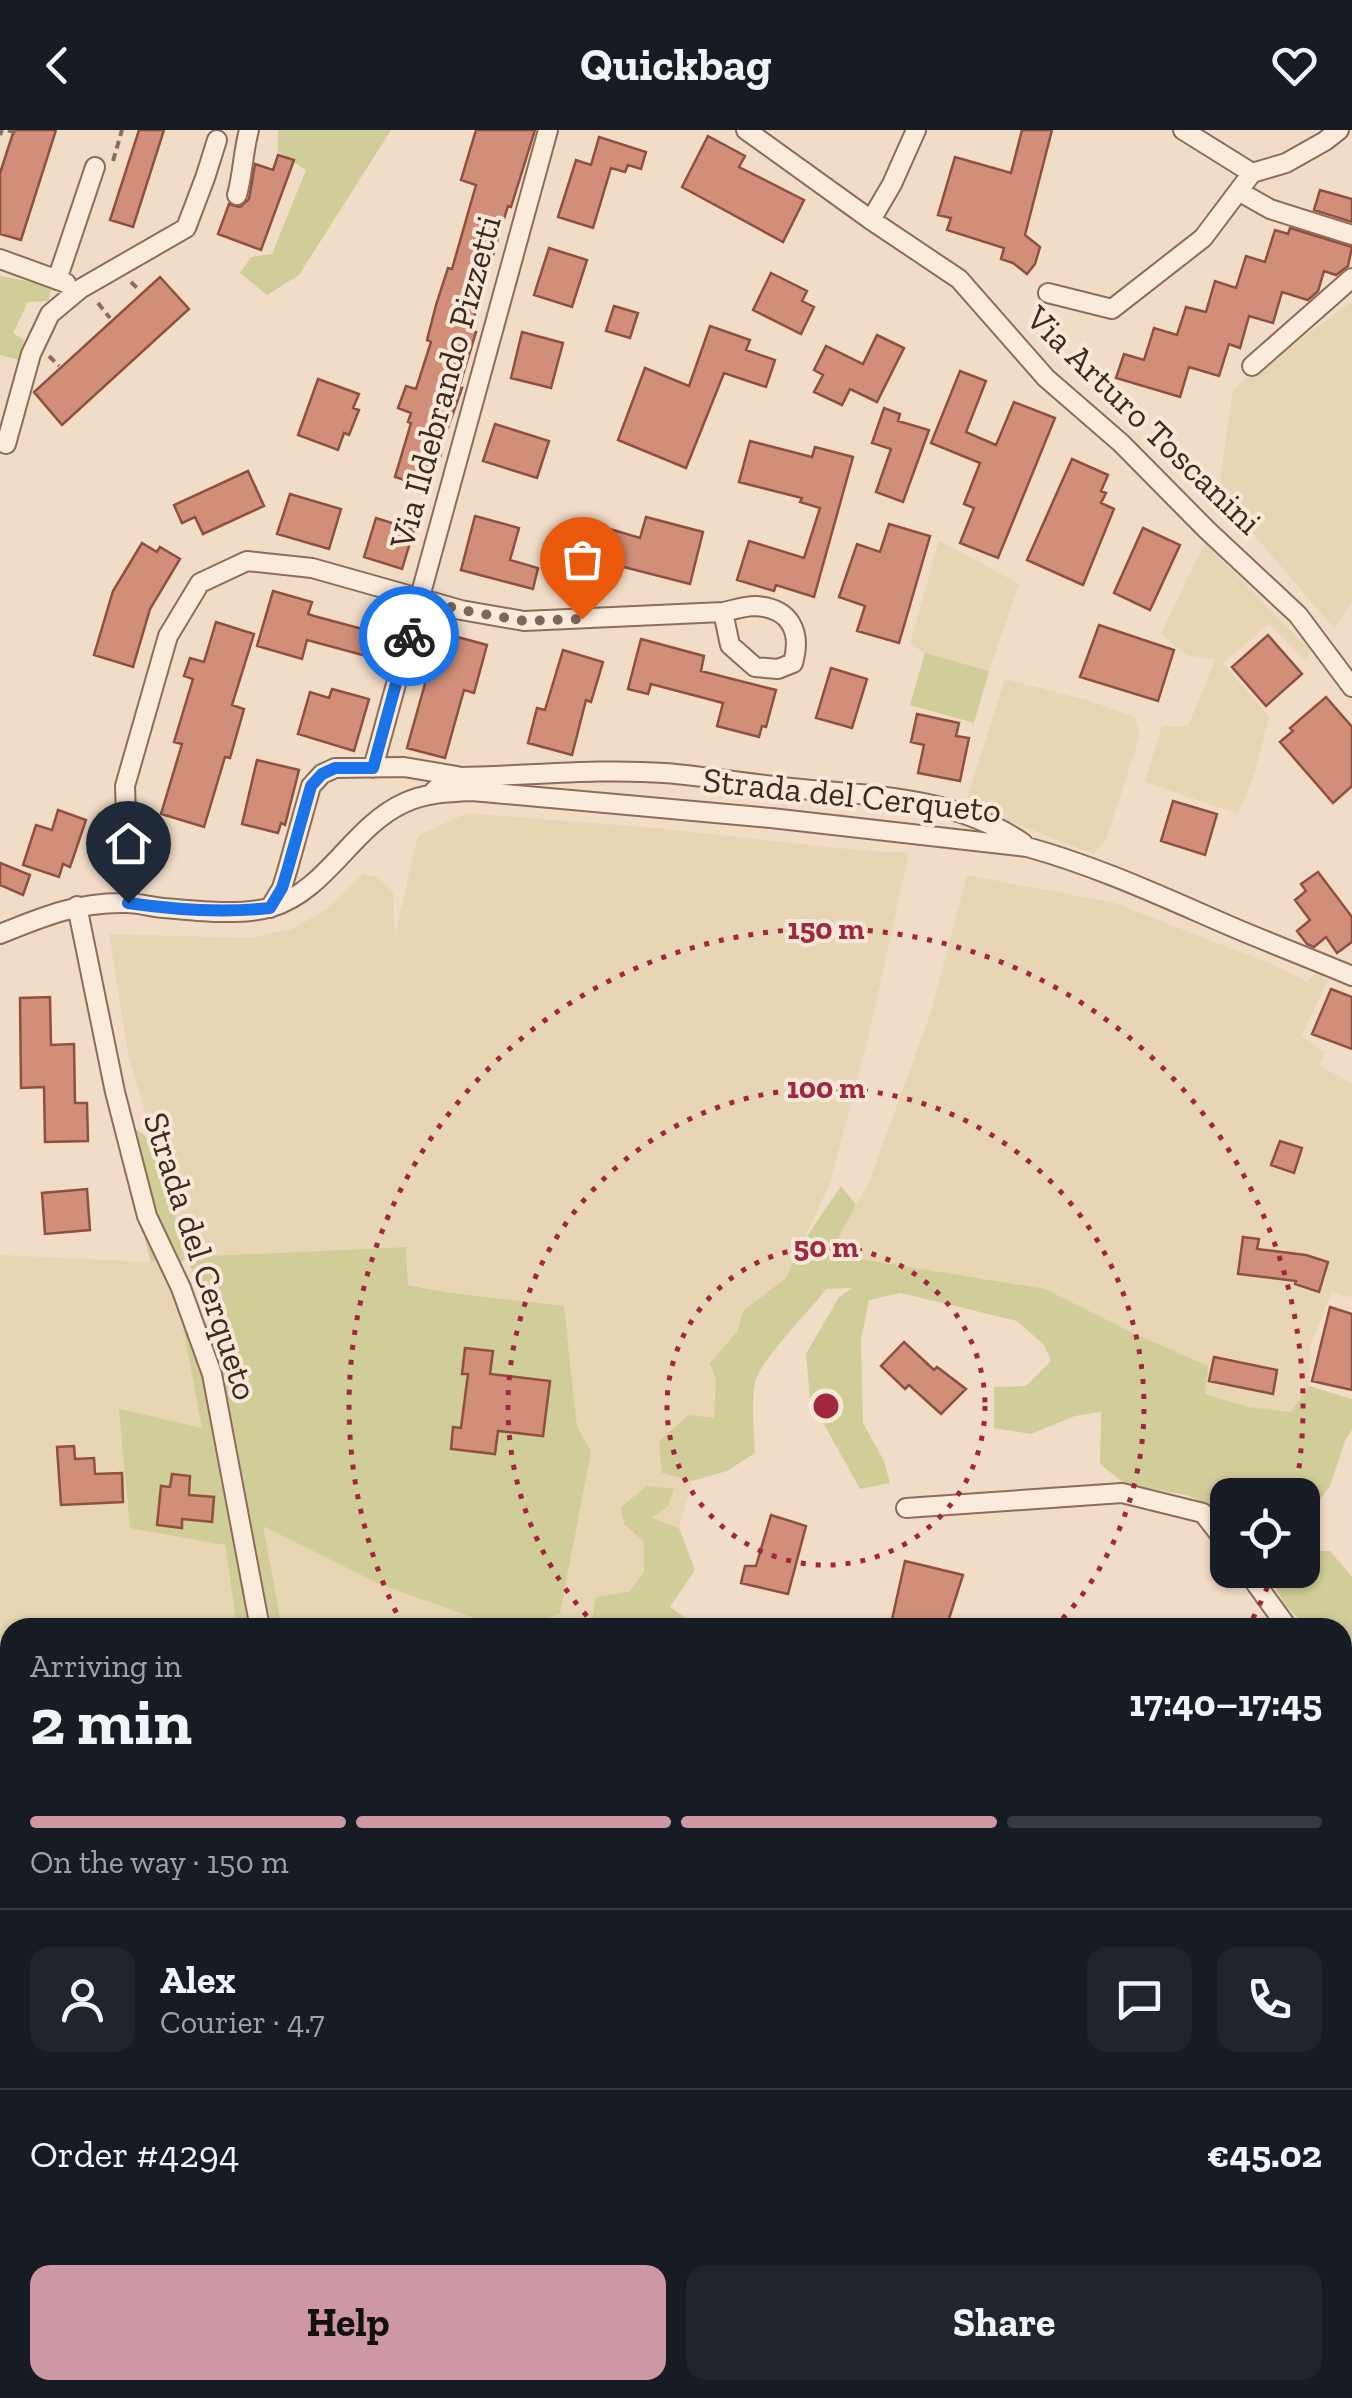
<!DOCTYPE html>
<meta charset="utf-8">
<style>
body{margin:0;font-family:"Zilla Slab",serif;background:#20242c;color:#f1f3f6;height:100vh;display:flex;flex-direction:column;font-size:38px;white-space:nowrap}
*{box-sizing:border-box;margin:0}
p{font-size:32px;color:#9ea1a6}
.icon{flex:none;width:55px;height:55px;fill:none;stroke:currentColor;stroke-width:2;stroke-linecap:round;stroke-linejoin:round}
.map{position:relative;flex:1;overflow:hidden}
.drawer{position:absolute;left:0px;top:1488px;width:1352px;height:782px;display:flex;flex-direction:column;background:#171b24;border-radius:30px 30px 0 0;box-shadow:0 2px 8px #0004}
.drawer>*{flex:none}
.buttons{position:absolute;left:1210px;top:1348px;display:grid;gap:20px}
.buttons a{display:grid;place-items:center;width:110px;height:110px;border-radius:20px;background:#171b24;box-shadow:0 2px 8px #0004;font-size:50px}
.pin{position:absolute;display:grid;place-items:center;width:85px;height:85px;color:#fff;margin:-102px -42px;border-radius:50% 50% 50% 0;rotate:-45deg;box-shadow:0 0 10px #0007}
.pin .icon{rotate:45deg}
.courier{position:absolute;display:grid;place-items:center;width:100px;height:100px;margin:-50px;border:8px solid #1a73e8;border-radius:50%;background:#fff;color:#222;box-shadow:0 2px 12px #0007}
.summary em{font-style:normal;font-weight:800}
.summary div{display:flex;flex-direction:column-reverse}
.summary{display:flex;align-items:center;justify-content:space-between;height:170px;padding:0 30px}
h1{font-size:65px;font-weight:800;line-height:75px}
.bar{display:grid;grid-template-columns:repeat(4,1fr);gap:15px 10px;align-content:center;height:120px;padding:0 30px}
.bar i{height:12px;border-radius:8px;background:#363941}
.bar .selected{background:#cd97a3}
.bar p{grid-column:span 4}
.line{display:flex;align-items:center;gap:25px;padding:0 30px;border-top:2px solid #363941}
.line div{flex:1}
.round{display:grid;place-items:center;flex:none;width:105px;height:105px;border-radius:20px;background:#20242c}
.cta{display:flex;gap:20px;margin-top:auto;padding:20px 30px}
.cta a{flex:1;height:115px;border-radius:20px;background:#cd97a3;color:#111;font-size:40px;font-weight:800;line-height:115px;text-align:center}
.cta a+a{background:#20242c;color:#f1f3f6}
header{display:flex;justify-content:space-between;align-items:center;height:130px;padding:0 30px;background:#171b24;font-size:45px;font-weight:800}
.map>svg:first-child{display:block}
.farmland{fill:#e7d5b3}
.green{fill:#d0cd99}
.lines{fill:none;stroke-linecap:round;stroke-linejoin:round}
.stream{stroke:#6e9483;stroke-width:6}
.building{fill:#d18f7a;stroke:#8f503f;stroke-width:2.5}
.minor-casing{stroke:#8e6c5a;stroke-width:22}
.path{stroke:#8e6c5a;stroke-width:4;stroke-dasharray:8 5;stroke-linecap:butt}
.minor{stroke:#fbebdb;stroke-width:18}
.done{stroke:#7d675a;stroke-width:10;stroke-dasharray:0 18}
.route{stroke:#1a73e8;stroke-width:12}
.ring{fill:none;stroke:#a1273e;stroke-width:5;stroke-dasharray:5 10}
.labels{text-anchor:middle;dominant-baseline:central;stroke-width:8;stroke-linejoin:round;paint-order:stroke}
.street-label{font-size:35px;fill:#3e281f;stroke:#f8e8d7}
.centre{fill:#a1273e;stroke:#f8e8d7;stroke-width:5}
.ring-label{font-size:30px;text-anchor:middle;font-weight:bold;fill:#a1273e;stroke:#f8e8d7;stroke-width:8;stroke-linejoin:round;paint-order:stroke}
</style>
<header><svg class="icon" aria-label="back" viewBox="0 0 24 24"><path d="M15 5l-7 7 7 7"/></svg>Quickbag<svg class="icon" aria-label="heart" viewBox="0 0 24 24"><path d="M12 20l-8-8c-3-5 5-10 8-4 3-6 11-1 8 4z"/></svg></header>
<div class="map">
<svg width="1352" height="2268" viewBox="0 0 1352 2268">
<rect width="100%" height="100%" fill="#f1ddc7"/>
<path class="farmland" d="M 1350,173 L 1352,174 L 1352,472 L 1334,498 L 1218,363 L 1233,259 Z
M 939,410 L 1019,454 L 989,541 L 925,523 L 910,514 Z
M 1205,413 L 1311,521 L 1306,531 L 1269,494 L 1223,533 L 1269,587 L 1255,642 L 1238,684 L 1145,652 L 1162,596 L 1188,596 L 1215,530 L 1186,525 L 1161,503 Z
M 1005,549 L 1087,570 L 1135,587 L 1140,605 L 1106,710 L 1093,724 L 971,676 L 968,665 Z
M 467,683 L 655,698 L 857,720 L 909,723 L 868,909 L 830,1053 L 786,1148 L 744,1181 L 737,1202 L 710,1233 L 717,1250 L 715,1288 L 662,1343 L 692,1351 L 679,1398 L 650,1388 L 624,1394 L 644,1412 L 644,1442 L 629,1462 L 591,1497 L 594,1497 L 527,1497 L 560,1482 L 591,1322 L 577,1296 L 564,1176 L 445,1162 L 408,1154 L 406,1117 L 187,1127 L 128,924 L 109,804 L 250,808 L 292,799 L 327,779 L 363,744 L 377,747 L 393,762 L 395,804 L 418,706 Z
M 967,745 L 1115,773 L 1271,834 L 1307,851 L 1318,842 L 1328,851 L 1301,906 L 1325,922 L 1319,936 L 1352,953 L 1352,1166 L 1346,1167 L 1332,1161 L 1310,1216 L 1309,1256 L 1291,1282 L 1248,1277 L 1205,1264 L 1207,1236 L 1131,1202 L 828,1124 L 869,1052 L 931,882 Z
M 0,1125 L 151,1132 L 160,1129 L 174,1159 L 186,1205 L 225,1415 L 237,1497 L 10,1498 L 10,1579 L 0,1579 Z
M 262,1395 L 379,1454 L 499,1497 L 282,1497 Z
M 0,1630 L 10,1648 L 10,1850 L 0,1847 Z
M 144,2260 L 437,2260 L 447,2268 L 147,2268 Z
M 493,2260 L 684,2260 L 682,2268 L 490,2268 Z
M 739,2260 L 1214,2260 L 1213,2268 L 734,2268 Z"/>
<path class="green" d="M 278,0 L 391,0 L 299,145 L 267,165 L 240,143 L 251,127 L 272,124 L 306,40 L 278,22 Z
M 0,146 L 37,153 L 51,159 L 48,171 L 28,172 L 13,203 L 24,210 L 19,230 L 0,225 Z
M 925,523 L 989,541 L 974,593 L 910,575 Z
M 137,1000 L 154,1013 L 187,1127 L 406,1117 L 408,1155 L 445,1162 L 564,1176 L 577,1296 L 591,1322 L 560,1483 L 527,1497 L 499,1497 L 379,1454 L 263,1396 L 282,1497 L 237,1497 L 225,1415 L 130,1398 L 119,1279 L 202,1298 L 182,1191 L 214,1194 L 187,1128 L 167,1144 L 160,1129 L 151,1132 L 119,1014 Z
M 841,1056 L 856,1075 L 829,1124 L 1045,1159 L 1131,1202 L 1208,1236 L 1205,1264 L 1248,1277 L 1291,1282 L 1309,1256 L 1352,1269 L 1352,1299 L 1345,1311 L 1330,1356 L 1303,1392 L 1302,1365 L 1228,1365 L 1227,1390 L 1222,1381 L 1186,1365 L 1125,1354 L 1100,1334 L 1101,1282 L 1075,1286 L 1031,1304 L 994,1298 L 994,1257 L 1026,1256 L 1051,1231 L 1044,1215 L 1017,1191 L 901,1163 L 869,1170 L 861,1210 L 863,1293 L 884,1331 L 890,1353 L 860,1359 L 810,1269 L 806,1224 L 839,1167 L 853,1158 L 826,1159 C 809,1182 762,1228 755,1252 C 751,1270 754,1304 755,1323 L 727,1341 L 692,1351 L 662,1343 L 659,1311 L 689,1285 L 714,1288 L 716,1250 L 710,1233 L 737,1202 L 743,1181 L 786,1148 L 801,1115 Z
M 647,1356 L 674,1359 L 668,1376 L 651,1388 L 679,1398 L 695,1440 L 670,1477 L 698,1497 L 590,1497 L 596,1467 L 629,1462 L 644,1442 L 644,1412 L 624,1394 L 621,1377 Z
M 1303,1421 L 1330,1421 L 1352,1447 L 1352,1561 L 1343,1566 L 1342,1498 L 1307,1497 L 1285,1475 L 1266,1440 L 1302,1440 Z
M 0,1847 L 10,1850 L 10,2031 L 0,2019 Z
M 0,2115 L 10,2115 L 10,2260 L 144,2260 L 147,2268 L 0,2268 Z"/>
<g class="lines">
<path class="stream" d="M 0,1982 L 10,1992
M 102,2268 L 102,2260"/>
</g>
<path class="building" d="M 14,0 L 56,0 L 21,110 L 0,104 L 0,43 Z
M 139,0 L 164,0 L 133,97 L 110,90 Z
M 476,0 L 535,0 L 511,77 L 508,76 L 470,200 L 476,202 L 459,258 L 462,258 L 440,320 L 442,321 L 430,358 L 395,347 L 411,293 L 408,292 L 411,283 L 398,278 L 406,256 L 416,259 L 431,212 L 427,210 L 436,175 L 448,138 L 452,139 L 476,55 L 461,50 Z
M 1022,0 L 1052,0 L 1025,105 L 1040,117 L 1035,134 L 1027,144 L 1013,133 L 1001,129 L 1004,118 L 947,100 L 951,88 L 938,85 L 955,27 L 1011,43 Z
M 708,6 L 745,26 L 739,37 L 804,70 L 783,112 L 682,57 Z
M 599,7 L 646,22 L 641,39 L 628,35 L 625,42 L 611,38 L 593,98 L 558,87 L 576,30 L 591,35 Z
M 278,25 L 294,30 L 261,120 L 218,104 L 229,74 L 240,77 L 249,69 L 255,34 L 273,40 Z
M 1320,60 L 1352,69 L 1352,92 L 1314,80 Z
M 1290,98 L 1352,117 L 1348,136 L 1336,145 L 1324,141 L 1318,161 L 1308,170 L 1282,162 L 1273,193 L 1249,186 L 1240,218 L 1229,214 L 1219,246 L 1189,237 L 1180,267 L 1116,248 L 1124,224 L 1144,230 L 1154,198 L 1177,205 L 1186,177 L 1206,182 L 1215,151 L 1236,158 L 1246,126 L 1265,132 L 1275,100 L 1288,104 Z
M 549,118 L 587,130 L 572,177 L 534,165 Z
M 771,143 L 807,161 L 802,171 L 814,177 L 801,204 L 753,180 Z
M 160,147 L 189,179 L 62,295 L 34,262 Z
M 614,176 L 638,183 L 630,208 L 606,201 Z
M 710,196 L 750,210 L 746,220 L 775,230 L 766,257 L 724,243 L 686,338 L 618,310 L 645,238 L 689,256 Z
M 522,202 L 563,213 L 551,258 L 511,248 Z
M 877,205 L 904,218 L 877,272 L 850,259 L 842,275 L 814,262 L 823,245 L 814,240 L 826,216 L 863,234 Z
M 960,241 L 986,251 L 966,302 L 996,315 L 1014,272 L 1055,288 L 998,428 L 960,413 L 974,378 L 964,374 L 980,333 L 931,313 Z
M 318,249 L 359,264 L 353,278 L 359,280 L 349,305 L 344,303 L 338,320 L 298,305 Z
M 884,278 L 900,284 L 898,291 L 929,300 L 903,372 L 876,362 L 891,319 L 872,313 Z
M 495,294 L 549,311 L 537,348 L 483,331 Z
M 750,311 L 812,327 L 815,317 L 853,327 L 814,467 L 776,455 L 774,461 L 737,450 L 749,411 L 804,428 L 820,378 L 800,372 L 802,368 L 739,352 Z
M 1072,329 L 1108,345 L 1101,361 L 1106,363 L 1101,373 L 1114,379 L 1083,455 L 1027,430 Z
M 248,341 L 264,376 L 203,404 L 195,387 L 182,393 L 174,375 Z
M 290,364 L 341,379 L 329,419 L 277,404 Z
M 475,386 L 519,398 L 510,430 L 538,438 L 533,459 L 461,440 Z
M 646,387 L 703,402 L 690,454 L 620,436 L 614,456 L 567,442 L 583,391 L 640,408 Z
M 376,388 L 414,400 L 402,439 L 364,427 Z
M 889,394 L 930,406 L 899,513 L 857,501 L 865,476 L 839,467 L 857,414 L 880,422 Z
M 1143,398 L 1180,415 L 1150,480 L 1114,463 Z
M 142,413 L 157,422 L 160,417 L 180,429 L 150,479 L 133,537 L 94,525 L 113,461 Z
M 273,461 L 312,472 L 308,484 L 314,486 L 366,500 L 371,483 L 392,488 L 381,530 L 307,510 L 302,529 L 257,516 Z
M 216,492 L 254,504 L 232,575 L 244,579 L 230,628 L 225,627 L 204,697 L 161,684 L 182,614 L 174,612 L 193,549 L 184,546 L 190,528 L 204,532 Z
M 1099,495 L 1174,520 L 1158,571 L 1080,547 Z
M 450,505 L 487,515 L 474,563 L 464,560 L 445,628 L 407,618 L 426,550 L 423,549 L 434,509 L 448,513 Z
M 1268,505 L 1302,544 L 1266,576 L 1232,537 Z
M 641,509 L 704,526 L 701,541 L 776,560 L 766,597 L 762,596 L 759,607 L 717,596 L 723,573 L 651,554 L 648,564 L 628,559 Z
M 563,520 L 603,532 L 591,572 L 586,570 L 572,625 L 528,613 L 537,578 L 545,580 Z
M 831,538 L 867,549 L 852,598 L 816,588 Z
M 332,559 L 369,569 L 354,621 L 298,604 L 310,562 L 329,568 Z
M 1326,567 L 1352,597 L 1352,656 L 1333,673 L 1280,612 L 1293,601 L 1290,598 Z
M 917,584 L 959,593 L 956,606 L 969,608 L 960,651 L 918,643 L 924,615 L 911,612 Z
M 257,630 L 299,640 L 285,695 L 281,693 L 278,703 L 242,694 Z
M 1173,671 L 1217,684 L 1205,725 L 1161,711 Z
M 58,680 L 86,690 L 70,737 L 63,734 L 59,747 L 23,735 L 36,695 L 52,700 Z
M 0,733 L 30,745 L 23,765 L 0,755 Z
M 1318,742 L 1352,787 L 1352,812 L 1337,823 L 1326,807 L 1314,817 L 1307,814 L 1297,801 L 1310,790 L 1295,770 L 1306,761 L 1301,754 Z
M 1331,859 L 1352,867 L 1352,919 L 1312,904 Z
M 50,867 L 51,915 L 74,914 L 75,973 L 87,973 L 88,1011 L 45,1012 L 44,957 L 21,958 L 20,868 Z
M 1280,1011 L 1302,1018 L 1294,1043 L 1271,1035 Z
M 87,1059 L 90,1100 L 45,1104 L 42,1063 Z
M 1243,1107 L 1259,1109 L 1257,1119 L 1306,1125 L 1328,1132 L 1319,1162 L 1295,1154 L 1296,1151 L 1238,1144 Z
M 1330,1177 L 1352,1184 L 1352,1260 L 1312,1251 Z
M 904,1212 L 934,1240 L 937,1237 L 966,1259 L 941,1284 L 909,1255 L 905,1259 L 881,1236 Z
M 465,1218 L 493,1221 L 490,1244 L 550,1251 L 543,1306 L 498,1301 L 495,1324 L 451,1319 L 453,1297 L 461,1298 L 468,1244 L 462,1244 Z
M 1214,1227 L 1277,1240 L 1273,1264 L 1209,1251 Z
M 74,1316 L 75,1329 L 94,1328 L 95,1344 L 122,1343 L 123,1372 L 61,1375 L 57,1317 Z
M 172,1344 L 190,1346 L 189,1365 L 214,1367 L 212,1392 L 182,1389 L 182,1398 L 157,1395 L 161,1356 L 170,1357 Z
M 771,1385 L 806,1396 L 788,1464 L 741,1453 L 745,1436 L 756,1436 Z
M 905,1431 L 963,1445 L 946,1498 L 911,1498 L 891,1494 Z"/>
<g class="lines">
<g class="minor-casing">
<path id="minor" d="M 746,0 L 871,90 L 959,149 L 1046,248 L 1121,313 L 1207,400 L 1298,485 L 1352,557
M 1183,0 L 1252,43
M 1240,62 L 1270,79 L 1352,105
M 237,65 C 243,43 243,22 249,0
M 871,90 L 892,54 L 916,0
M 0,129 L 66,153
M 57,150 L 95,37
M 1048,163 L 1112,179 L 1203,108 L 1252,43 L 1286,33 L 1325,11 L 1339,0
M 1252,236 L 1352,148
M 6,314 L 31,224 L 50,184 L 80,159 L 186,98 L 205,48 L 217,10
M 373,638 L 548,0
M 434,661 L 444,652 L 458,647 C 527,646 596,638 665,643 C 711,647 757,655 802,659 C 879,666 957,668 1023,713
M 129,773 L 125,656 L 168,506 L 200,453 L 247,431 L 312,438 L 461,480 L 524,491 L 723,482 C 733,480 745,476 755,476 C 790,478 802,501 793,533 L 778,539 L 755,537 L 730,515 L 723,482
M 77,776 L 115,962 L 147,1086 L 181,1158 L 212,1244 L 260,1498
M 270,778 L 282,758 L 288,738 L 311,656 L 322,644 L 335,638 L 404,637 L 457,646
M 0,804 C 44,786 78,772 126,773 C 139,773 151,777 164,778 C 195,781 242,786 272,777 C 327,760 353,696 404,673 C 425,663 449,662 472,661 L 771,688 L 1027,717 C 1100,737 1167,769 1237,799 C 1275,815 1314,830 1352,846
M 906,1378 L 1122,1363 L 1203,1383 L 1228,1415
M 1246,1440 L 1288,1498
M 1342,1529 L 1352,1533
M 1342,2169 L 1352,2122
M 1323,2268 L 1324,2260"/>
</g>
<path class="path" d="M 8,0 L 17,3
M 0,5 L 2,0
M 113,31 L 122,0
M 131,152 L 140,161
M 98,173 L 110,188
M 49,226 L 59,236"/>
<use href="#minor" class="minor"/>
</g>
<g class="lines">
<path class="done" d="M 409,506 L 420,468 L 461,480 L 524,491 L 582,489"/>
<path class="route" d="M 128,773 C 176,780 223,783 270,778 L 282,758 L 288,738 L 311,656 L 322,644 L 335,638 L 373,638 L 409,506"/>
</g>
<g class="ring">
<circle cx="826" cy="1276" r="159"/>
<path d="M597 1497A318 318 0 1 1 1055 1497"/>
<path d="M1273 1443A477 477 0 0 1 1249 1496M403 1496A477 477 0 1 1 1295 1363"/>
</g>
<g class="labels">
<g class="street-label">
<text transform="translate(445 252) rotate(-75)">Via Ildebrando Pizzetti</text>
<text transform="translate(1144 290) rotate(44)">Via Arturo Toscanini</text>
<text transform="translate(852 665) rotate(6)">Strada del Cerqueto</text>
<text transform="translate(201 1126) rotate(72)">Strada del Cerqueto</text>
</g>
</g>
<circle cx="826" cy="1276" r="15" class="centre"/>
<g class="ring-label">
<text x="826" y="809">150 m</text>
<text x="826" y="968">100 m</text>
<text x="826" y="1127">50 m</text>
</g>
</svg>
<div class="buttons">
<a><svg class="icon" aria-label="locate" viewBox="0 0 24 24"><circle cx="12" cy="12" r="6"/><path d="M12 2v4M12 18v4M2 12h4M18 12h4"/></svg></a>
</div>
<div class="pin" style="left:582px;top:489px;background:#ea580c"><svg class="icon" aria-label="bag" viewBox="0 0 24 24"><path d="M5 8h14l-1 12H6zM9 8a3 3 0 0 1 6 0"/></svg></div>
<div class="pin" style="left:128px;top:773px;background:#1f2937"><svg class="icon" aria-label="home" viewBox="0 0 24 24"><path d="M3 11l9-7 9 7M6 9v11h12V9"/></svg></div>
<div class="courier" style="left:409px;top:506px"><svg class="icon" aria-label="bike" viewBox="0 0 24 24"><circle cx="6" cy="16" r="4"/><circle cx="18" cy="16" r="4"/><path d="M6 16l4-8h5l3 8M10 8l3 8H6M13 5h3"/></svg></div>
<section class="drawer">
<div class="summary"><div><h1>2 min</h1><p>Arriving in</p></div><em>17:40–17:45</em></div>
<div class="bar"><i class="selected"></i><i class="selected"></i><i class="selected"></i><i></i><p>On the way · 150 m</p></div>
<div class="line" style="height:180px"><a class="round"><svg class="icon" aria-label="person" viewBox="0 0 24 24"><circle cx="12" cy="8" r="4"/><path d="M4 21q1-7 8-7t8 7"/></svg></a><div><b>Alex</b><p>Courier · 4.7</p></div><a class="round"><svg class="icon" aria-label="chat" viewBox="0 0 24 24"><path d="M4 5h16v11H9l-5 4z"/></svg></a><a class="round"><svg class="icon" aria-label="phone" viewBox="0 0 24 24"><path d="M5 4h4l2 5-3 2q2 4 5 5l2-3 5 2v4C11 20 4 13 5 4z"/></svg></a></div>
<div class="line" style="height:130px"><div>Order #4294</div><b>€45.02</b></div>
<div class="cta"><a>Help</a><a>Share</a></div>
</section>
</div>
